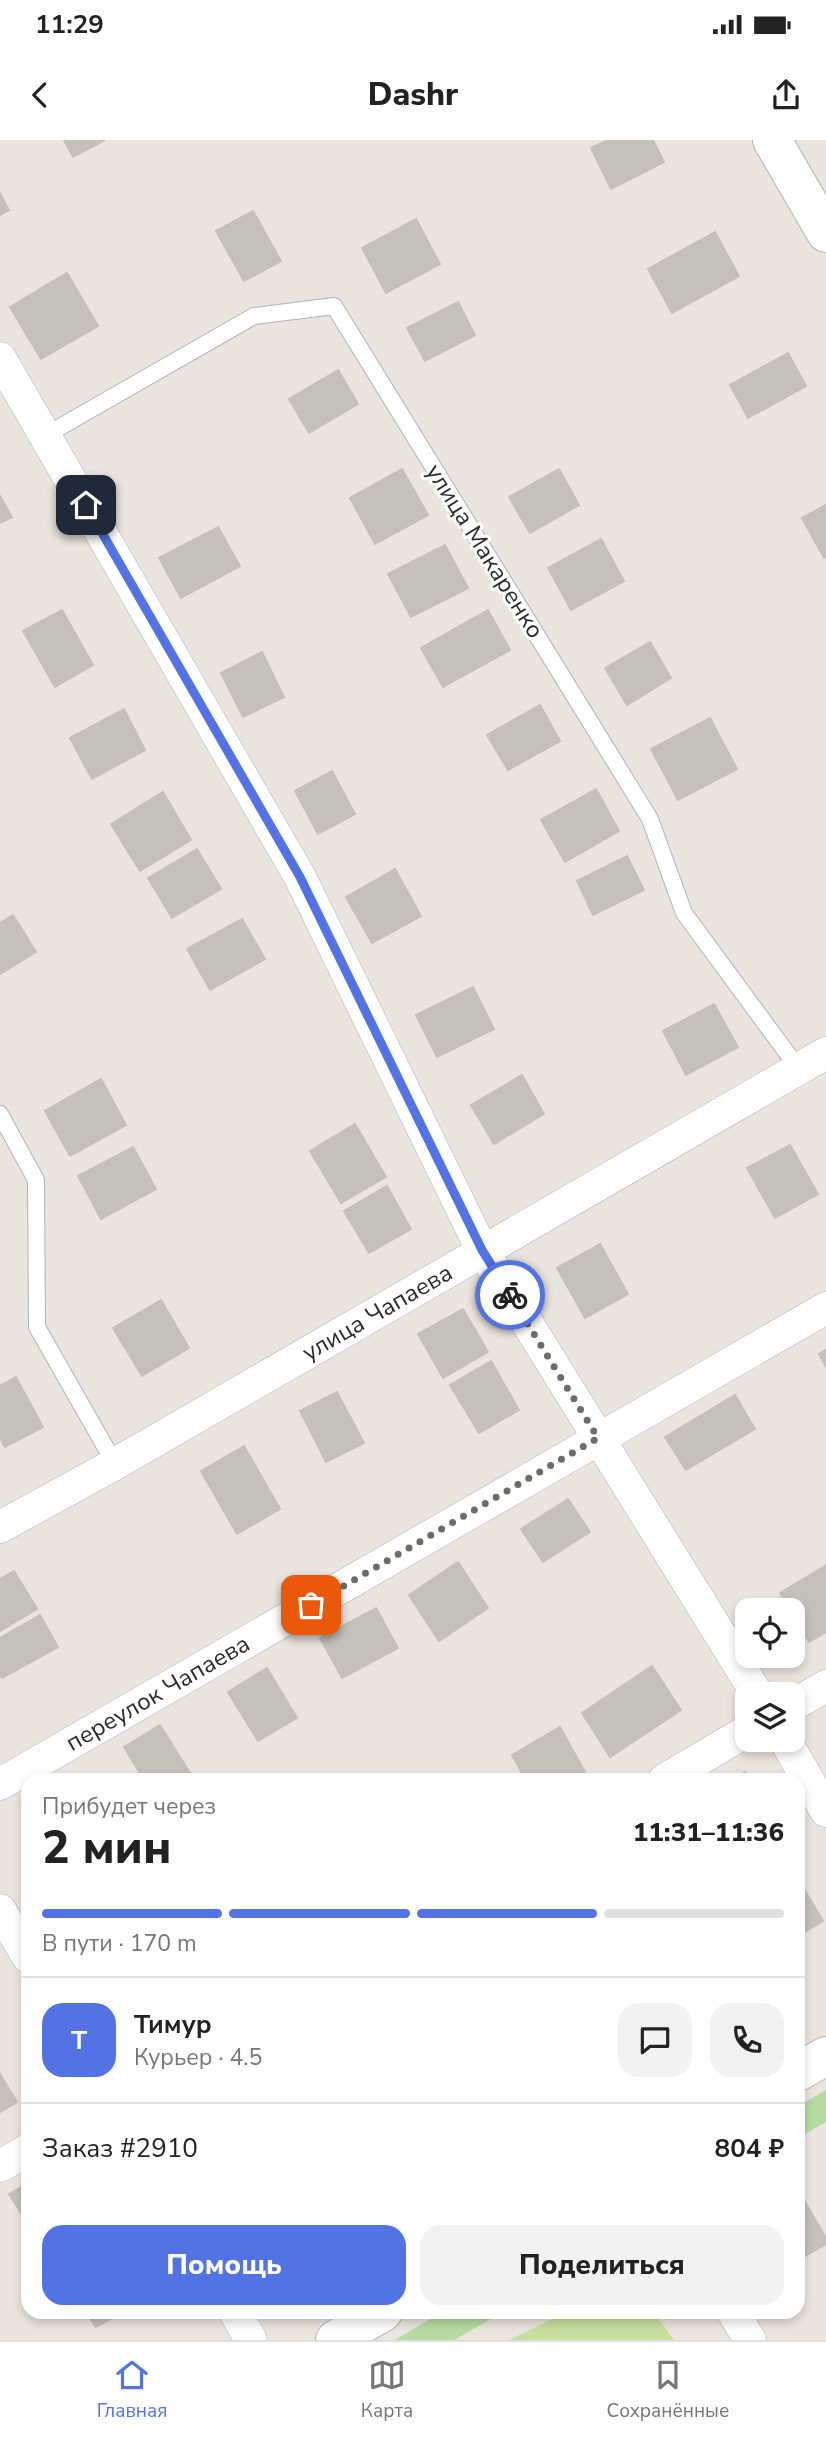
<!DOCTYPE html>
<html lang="ru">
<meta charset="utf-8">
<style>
body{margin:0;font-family:"Nunito Sans",sans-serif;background:#f2f2f2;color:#222;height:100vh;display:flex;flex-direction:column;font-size:26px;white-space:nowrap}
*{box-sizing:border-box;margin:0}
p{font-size:23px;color:#767676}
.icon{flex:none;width:38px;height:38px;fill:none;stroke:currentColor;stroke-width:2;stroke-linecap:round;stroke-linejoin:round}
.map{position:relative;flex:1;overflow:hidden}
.drawer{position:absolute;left:21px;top:1633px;width:784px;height:546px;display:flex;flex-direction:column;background:#fff;border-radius:21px;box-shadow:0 4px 10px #0003}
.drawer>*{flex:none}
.fabs{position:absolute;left:735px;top:1458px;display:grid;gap:14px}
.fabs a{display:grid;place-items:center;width:70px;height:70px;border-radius:14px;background:#fff;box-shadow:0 4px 10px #0003;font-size:35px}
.pin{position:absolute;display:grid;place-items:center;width:60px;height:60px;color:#fff;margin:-30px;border-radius:14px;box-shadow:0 4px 10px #0006}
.courier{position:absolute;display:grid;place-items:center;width:70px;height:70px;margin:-35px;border:5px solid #5373e4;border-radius:50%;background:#fff;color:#222;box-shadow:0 2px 9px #0007}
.overview em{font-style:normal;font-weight:800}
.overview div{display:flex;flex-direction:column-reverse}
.overview{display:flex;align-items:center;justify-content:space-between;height:119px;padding:0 21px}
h1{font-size:46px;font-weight:800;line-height:52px}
.bar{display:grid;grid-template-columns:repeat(4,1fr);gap:10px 7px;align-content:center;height:84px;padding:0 21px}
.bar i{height:9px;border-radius:5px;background:#e0e0e0}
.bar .current{background:#5373e4}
.bar p{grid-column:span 4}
.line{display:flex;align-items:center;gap:18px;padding:0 21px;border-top:2px solid #e0e0e0}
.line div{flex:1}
.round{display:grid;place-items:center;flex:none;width:74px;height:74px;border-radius:21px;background:#f2f2f2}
.cta{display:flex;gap:14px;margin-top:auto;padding:14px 21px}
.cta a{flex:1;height:80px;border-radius:21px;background:#5373e4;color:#fff;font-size:28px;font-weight:800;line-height:80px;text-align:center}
.cta a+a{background:#f2f2f2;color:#222}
.status{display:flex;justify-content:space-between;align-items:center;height:49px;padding:0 35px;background:#fff;direction:ltr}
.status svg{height:19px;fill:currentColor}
header{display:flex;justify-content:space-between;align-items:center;height:91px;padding:0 21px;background:#fff;font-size:32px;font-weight:800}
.tabs{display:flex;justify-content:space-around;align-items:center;height:98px;border-top:2px solid #e0e0e0;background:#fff;font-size:19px;color:#767676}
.tabs a{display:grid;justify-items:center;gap:4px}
.tabs .current{color:#5373e4}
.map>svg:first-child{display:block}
.green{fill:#b7daa2}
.pitch{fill:#c7e09f}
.building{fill:#c4c0ba;stroke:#c6c1b8;stroke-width:2}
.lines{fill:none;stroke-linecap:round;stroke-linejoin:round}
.service-casing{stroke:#afb1b9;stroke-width:18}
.minor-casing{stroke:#afb1b9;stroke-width:33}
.tertiary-casing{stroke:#afb1b9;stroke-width:40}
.service{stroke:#fff;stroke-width:16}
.minor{stroke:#fff;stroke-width:32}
.tertiary{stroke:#fff;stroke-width:38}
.done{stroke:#6e6c6a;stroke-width:7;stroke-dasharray:0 12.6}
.route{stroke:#5373e4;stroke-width:9}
.labels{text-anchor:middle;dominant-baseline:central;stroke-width:6;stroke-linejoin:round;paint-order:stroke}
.street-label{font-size:24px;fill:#2b2b2b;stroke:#fff}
</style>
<div class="status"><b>11:29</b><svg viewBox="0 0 49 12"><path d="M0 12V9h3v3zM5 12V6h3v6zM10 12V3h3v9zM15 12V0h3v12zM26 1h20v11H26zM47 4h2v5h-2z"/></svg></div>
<header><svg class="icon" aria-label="back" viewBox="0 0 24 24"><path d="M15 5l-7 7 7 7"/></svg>Dashr<svg class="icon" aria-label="share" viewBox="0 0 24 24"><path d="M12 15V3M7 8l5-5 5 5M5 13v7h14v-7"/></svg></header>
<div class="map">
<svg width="826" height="2200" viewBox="0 0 826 2200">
<rect width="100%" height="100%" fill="#ebe5df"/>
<path class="green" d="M 826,1950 L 826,1982 L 798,1998 L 798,1966 Z
M 442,2172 L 451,2172 L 458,2178 L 470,2172 L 503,2172 L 454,2200 L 395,2200 Z"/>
<path class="pitch" d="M 567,2172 L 651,2172 L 657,2177 L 674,2200 L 509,2200 Z"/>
<path class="building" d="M 64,0 L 105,0 L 73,17 Z
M 608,0 L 653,0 L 664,22 L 611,49 L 591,8 Z
M 0,53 L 9,70 L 0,75 Z
M 253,71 L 281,121 L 244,141 L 216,91 Z
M 416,79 L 440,124 L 386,153 L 362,108 Z
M 715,92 L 739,136 L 672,173 L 648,129 Z
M 67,133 L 98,186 L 41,219 L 10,167 Z
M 458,162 L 475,195 L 425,221 L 407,188 Z
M 788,213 L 806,246 L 748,278 L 730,245 Z
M 338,230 L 358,264 L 309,293 L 289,259 Z
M 402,329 L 428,375 L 375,404 L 350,358 Z
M 559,329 L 579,365 L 530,393 L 509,357 Z
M 0,356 L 12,377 L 0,383 Z
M 826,365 L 826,417 L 824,418 L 802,378 Z
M 218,387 L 240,426 L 181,458 L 159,418 Z
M 601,399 L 624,441 L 571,470 L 548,428 Z
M 445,405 L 468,448 L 411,477 L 388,434 Z
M 62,470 L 93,525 L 55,547 L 23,491 Z
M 488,470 L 510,510 L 443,547 L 421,508 Z
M 650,502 L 671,538 L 627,565 L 605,528 Z
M 262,512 L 284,557 L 243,577 L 221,533 Z
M 540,565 L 560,601 L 508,630 L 487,595 Z
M 124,569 L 145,610 L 92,639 L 70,598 Z
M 710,578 L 737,629 L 678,660 L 651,609 Z
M 332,631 L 355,674 L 318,694 L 295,651 Z
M 596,649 L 619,691 L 565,722 L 541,680 Z
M 163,652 L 191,700 L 140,731 L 111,684 Z
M 197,709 L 221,749 L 172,778 L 148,738 Z
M 627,716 L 644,750 L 593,775 L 577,741 Z
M 395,729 L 421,776 L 372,803 L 346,757 Z
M 13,775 L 36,812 L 0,834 L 0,783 Z
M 242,779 L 265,819 L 210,850 L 187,809 Z
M 473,847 L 494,889 L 437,917 L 416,875 Z
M 714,864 L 738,907 L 686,935 L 663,891 Z
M 522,935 L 544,974 L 494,1004 L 471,965 Z
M 101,939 L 126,985 L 70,1016 L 45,971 Z
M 355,984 L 386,1037 L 341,1063 L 310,1011 Z
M 790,1005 L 818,1054 L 775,1078 L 747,1028 Z
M 133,1007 L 156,1049 L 101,1079 L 78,1036 Z
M 387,1046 L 411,1089 L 369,1113 L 344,1071 Z
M 600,1104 L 628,1154 L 585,1178 L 557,1128 Z
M 161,1160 L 189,1208 L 142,1236 L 113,1188 Z
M 463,1169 L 488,1212 L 443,1238 L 418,1194 Z
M 826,1210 L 826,1227 L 819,1214 Z
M 491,1221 L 519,1270 L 479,1293 L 450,1245 Z
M 16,1237 L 43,1287 L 5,1307 L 0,1298 L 0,1246 Z
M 337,1252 L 364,1303 L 326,1322 L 300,1271 Z
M 735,1255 L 755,1289 L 686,1330 L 665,1297 Z
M 244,1306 L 280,1369 L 237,1394 L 201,1331 Z
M 568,1359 L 590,1392 L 543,1422 L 521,1389 Z
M 458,1422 L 488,1468 L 439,1501 L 409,1455 Z
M 825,1426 L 826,1492 L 809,1502 L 793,1475 L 793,1470 L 790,1470 L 780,1453 Z
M 14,1431 L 37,1469 L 0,1491 L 0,1439 Z
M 376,1468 L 398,1508 L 342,1538 L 320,1498 Z
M 40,1475 L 58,1507 L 2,1538 L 0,1535 L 0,1498 Z
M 652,1526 L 681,1570 L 610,1617 L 582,1573 Z
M 267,1528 L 297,1578 L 258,1601 L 228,1552 Z
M 160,1585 L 190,1633 L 179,1640 L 144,1640 L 124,1607 Z
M 560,1587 L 585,1632 L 571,1640 L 526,1640 L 512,1615 Z
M 745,1632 L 749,1640 L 732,1640 Z
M 798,1739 L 823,1781 L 798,1796 Z
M 0,1934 L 17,1962 L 0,1972 Z
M 28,2043 L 28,2084 L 9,2054 Z
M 801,2055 L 826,2098 L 826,2104 L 798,2120 L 798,2057 Z
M 86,2172 L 123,2172 L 96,2187 Z"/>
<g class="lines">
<g class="service-casing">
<path id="service" d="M 46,295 L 254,176 L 334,166 L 650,679 L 684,773 L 798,928
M 0,974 L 36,1040 L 37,1187 L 115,1324"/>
</g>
<g class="minor-casing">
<g id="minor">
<path d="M 0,218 L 300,737 L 482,1110 L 757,1554"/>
<path id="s1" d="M 0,1387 L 115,1324 L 826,913"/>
<path d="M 793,1565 L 826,1546"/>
<path d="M 785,1600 L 826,1671"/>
<path d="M 664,1640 L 747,1591"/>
<path id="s2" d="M 0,1644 L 826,1168"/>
<path d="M 0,1770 L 28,1817"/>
<path d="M 0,2026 L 28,2010"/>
<path d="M 235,2172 L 251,2200"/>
<path d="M 733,2172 L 750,2200"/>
</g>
</g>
<g class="tertiary-casing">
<path id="tertiary" d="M 772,0 L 826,93
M 798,1932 L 826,1916
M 335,2200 L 383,2172"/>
</g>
<use href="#service" class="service"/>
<use href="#minor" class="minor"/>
<use href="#tertiary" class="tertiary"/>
</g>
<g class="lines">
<path class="done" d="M 311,1465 L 598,1298 L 510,1155"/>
<path class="route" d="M 86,365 L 300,737 L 482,1110 L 510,1155"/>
</g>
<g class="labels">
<g class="street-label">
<text transform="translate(485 411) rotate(58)">улица Макаренко</text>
<text stroke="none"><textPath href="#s1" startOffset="434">улица Чапаева</textPath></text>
<text stroke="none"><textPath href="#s2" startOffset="182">переулок Чапаева</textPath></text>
</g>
</g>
</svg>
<div class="fabs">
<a><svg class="icon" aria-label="locate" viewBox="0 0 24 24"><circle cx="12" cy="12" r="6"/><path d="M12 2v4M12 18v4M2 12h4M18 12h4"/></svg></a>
<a><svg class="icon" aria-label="layers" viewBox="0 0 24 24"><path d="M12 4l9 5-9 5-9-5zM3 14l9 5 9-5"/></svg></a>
</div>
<div class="pin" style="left:311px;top:1465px;background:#ea580c"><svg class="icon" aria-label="bag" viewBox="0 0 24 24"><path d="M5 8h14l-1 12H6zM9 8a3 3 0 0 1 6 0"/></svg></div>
<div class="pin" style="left:86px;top:365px;background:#1f2937"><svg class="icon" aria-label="home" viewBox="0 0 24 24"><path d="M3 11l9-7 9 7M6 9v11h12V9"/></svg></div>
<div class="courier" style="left:510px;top:1155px"><svg class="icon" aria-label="bike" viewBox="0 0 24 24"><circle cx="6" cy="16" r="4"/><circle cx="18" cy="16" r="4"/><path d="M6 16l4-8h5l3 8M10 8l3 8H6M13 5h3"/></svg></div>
<section class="drawer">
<div class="overview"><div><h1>2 мин</h1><p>Прибудет через</p></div><em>11:31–11:36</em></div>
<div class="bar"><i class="current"></i><i class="current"></i><i class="current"></i><i></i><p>В пути · 170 m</p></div>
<div class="line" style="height:126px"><b class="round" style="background:#5373e4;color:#fff">Т</b><div><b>Тимур</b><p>Курьер · 4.5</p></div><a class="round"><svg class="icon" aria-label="chat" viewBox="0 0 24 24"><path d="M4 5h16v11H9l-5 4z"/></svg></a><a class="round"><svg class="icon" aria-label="phone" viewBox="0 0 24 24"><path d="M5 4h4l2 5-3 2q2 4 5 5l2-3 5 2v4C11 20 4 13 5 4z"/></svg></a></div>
<div class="line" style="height:91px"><div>Заказ #2910</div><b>804 ₽</b></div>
<div class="cta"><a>Помощь</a><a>Поделиться</a></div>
</section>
</div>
<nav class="tabs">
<a class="current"><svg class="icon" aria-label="home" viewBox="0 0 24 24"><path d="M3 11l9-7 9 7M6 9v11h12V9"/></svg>Главная</a>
<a><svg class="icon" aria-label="map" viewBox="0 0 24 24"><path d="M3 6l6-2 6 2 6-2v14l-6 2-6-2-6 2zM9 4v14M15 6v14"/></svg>Карта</a>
<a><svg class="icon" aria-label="saved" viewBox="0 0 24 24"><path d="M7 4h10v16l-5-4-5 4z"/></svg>Сохранённые</a>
</nav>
